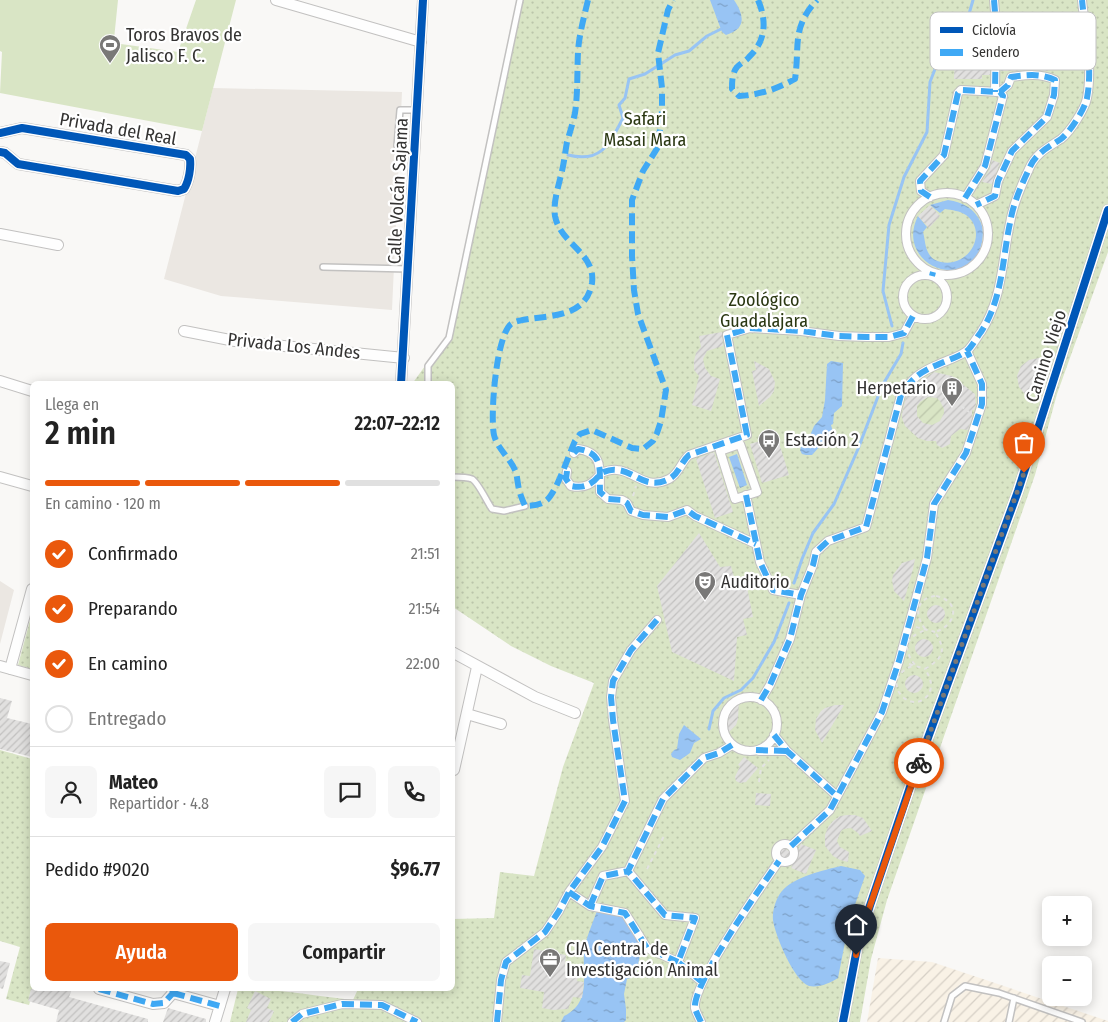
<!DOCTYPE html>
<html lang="es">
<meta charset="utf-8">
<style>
body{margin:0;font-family:"Fira Sans Condensed",sans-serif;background:#f6f6f6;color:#222;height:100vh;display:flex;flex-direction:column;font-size:19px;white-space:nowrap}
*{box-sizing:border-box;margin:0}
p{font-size:16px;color:#767676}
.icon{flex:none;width:28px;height:28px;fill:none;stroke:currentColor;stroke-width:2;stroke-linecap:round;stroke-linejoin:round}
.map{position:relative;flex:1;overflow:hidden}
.panel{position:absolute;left:30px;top:381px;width:425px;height:610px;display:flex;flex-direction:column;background:#fff;border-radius:8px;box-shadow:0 2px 12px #0003}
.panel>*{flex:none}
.fabs{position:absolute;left:1042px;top:896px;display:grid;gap:10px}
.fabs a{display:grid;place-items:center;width:50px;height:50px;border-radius:8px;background:#fff;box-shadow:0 2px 12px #0003;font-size:25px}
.pin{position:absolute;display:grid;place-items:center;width:42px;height:42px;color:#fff;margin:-51px -21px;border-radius:50% 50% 50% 0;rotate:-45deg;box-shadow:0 0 5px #0007}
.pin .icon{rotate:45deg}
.courier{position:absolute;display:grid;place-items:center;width:50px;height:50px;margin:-25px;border:4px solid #ea580c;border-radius:50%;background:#fff;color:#222;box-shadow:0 1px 6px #0007}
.headline em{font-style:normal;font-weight:600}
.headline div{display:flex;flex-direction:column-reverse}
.headline{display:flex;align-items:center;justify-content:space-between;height:85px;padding:0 15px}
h1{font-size:32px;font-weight:600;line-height:38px}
.bar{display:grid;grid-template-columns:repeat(4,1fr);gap:8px 5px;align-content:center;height:60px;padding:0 15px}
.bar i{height:6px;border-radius:4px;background:#e0e0e0}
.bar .active{background:#ea580c}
.bar p{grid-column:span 4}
.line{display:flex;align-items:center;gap:12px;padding:0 15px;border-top:1px solid #e0e0e0}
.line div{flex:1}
.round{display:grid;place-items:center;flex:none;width:52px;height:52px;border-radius:8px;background:#f6f6f6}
ol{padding:0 15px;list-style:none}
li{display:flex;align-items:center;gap:15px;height:55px}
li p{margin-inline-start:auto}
li .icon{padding:5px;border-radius:50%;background:#ea580c;color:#fff;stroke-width:4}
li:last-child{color:#767676}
li i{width:28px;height:28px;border:2px solid #e0e0e0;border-radius:50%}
.cta{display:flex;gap:10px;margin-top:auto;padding:10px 15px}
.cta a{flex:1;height:58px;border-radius:8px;background:#ea580c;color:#fff;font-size:20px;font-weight:600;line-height:58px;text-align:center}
.cta a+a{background:#f6f6f6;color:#222}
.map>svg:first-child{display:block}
.built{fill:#ebe7e2}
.industrial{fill:url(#industrial-furrows)}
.grass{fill:#d9e5c5}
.park{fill:url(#park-dots)}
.garden{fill:url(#garden-furrows)}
.water{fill:url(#water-ripples)}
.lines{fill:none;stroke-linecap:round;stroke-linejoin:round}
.stream{stroke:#98c4f4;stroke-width:3}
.building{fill:url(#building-hatch);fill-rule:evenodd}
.service-casing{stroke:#c2c1c0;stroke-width:8}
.pedestrian-casing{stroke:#c2c1c0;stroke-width:10}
.minor-casing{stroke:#c2c1c0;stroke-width:12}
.path{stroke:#e3e3e2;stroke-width:2;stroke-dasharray:4 4;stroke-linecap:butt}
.service{stroke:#fefefe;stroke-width:5}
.pedestrian{stroke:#fefefe;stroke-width:8}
.minor{stroke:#fefefe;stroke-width:10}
.quiet{stroke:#3fa9f5;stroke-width:6;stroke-dasharray:12 6;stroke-linecap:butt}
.cycleway-casing{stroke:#fff;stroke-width:11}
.cycleway{stroke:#0057b8;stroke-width:8}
.done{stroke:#797877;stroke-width:5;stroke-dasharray:0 9}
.route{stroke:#ea580c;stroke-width:6}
.labels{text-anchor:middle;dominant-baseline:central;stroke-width:4.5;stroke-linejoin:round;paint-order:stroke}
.poi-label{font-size:18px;fill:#343332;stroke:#fff;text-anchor:start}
.park-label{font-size:18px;fill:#2b3813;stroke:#fff}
.street-label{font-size:18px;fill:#343332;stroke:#fff}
.key{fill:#fff;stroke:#c2c2c2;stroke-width:1}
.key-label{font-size:14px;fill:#343332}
</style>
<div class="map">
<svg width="1108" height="1022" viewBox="0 0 1108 1022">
<defs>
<pattern id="industrial-furrows" width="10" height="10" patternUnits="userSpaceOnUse" patternTransform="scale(1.25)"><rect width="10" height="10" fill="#f9f2e6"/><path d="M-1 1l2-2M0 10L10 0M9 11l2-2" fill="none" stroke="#d6d0c6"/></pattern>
<pattern id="park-dots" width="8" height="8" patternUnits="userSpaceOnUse" patternTransform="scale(1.25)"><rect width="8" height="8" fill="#d9e5c5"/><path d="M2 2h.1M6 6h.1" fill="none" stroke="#bbc5aa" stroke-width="1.8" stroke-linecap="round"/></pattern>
<pattern id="garden-furrows" width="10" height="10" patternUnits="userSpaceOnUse" patternTransform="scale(1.25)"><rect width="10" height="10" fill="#d9e5c5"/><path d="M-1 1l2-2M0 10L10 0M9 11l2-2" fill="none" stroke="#bbc5aa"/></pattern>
<pattern id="water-ripples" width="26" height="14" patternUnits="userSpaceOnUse" patternTransform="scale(1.25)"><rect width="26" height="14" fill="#98c4f4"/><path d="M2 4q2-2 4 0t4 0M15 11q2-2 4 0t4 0" fill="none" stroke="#7da0c6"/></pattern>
<pattern id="building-hatch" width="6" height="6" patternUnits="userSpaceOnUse" patternTransform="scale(1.25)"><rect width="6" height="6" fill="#e1e0df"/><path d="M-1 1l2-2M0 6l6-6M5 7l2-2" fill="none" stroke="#c2c1c0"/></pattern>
</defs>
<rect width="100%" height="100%" fill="#f9f8f6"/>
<path class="built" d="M 213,88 L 402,92 L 392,310 L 221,296 L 164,279 Z
M 0,581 L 14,590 L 0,644 Z"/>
<path class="industrial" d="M 878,958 L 932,962 L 1108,1021 L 1108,1022 L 867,1022 Z"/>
<path class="grass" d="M 0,0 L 118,0 L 114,39 L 121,44 L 178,52 L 196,0 L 236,0 L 202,131 L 0,93 L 2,52 L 0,51 Z"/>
<path class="park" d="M 517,0 L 1108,0 L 1108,252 L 1057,394 L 1035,475 L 887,900 L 871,959 L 860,1022 L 230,1022 L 238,989 C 277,989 315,996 353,1000 L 358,989 L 452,989 L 453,919 L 494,918 L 500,872 L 534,876 L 563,767 L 594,683 L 551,666 L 511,646 L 453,607 L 452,384 L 412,384 L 446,337 Z
M 32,613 L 32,669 L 18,665 Z
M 0,750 L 32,759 L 34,989 L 29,1005 L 6,999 L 20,947 L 0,941 Z"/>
<path class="garden" d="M916 411a14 14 0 1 1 28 0a14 14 0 1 1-28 0Z"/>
<path class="water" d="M 710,0 L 734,0 C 744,15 747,29 726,35 L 722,32 Z
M 948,200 C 963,202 975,209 981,223 C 984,231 983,241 980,249 C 960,293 895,261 918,216 L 927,227 L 923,232 C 925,239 925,248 929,254 C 932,259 936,261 941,262 C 969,268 989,232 966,215 C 960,211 952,210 945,209 L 940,213 L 930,205 Z
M 831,361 L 843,363 L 842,406 L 834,413 L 833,424 L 831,425 L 834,436 L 821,445 L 812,455 L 806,455 L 802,454 L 800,450 L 801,447 L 807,443 L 814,426 L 822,417 L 825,400 L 827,364 Z
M 737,454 L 747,485 L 740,488 L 729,457 Z
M 684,725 L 701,739 L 694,743 L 690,753 L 680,760 L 672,757 L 671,754 L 674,750 L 677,749 L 679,734 Z
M 841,866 L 860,870 L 865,876 L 849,922 L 838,978 C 831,983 818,988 809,986 C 794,981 775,935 773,920 C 772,911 776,898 782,891 C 794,877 824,870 841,866 Z
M 597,911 L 622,915 L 642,944 L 636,976 L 627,979 L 624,994 L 626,1009 L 626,1020 L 624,1022 L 561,1022 L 564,1016 C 594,1001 580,971 585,945 C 588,933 593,922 597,911 Z"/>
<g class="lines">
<path class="stream" d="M 568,155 C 601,163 609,145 623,118 L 619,105 L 625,98 L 629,79 L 645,74 L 675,55 L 689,51 L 707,36 L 721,29
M 892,326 L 883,291 L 889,225 L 904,177 L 927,132 L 930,82 L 944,46 L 967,21 L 973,0
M 794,583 L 802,559 L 813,533 L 834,504 L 858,449 L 882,386 L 901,354 L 903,343
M 709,729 L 713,711 L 724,698 L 741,690 L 753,678 L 774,642 L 789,603"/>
</g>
<path class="building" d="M 1008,33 L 1049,34 L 1048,71 L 1033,70 L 1001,71 L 1001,53 L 1007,54 Z
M 955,53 L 990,53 L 990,75 L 982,75 L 982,79 L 954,79 Z
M 992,160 L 1000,163 L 992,184 L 982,182 L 990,169 Z
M 930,205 L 940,216 L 929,228 L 918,216 Z
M 722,332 L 723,346 L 707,351 L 703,359 L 705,368 L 711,376 L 720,379 L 711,411 L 692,405 L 699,376 L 694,370 L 694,361 L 696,353 L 701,347 L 699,336 Z
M 1043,357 L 1028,398 L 1019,387 L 1017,376 L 1021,366 L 1029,360 Z
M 754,361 L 769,369 L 775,382 L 774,391 L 770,397 L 759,406 L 752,371 L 756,370 Z
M 934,372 L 952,376 L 975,394 L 976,404 L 974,410 L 972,410 L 972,418 L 968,430 L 960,429 L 951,436 L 950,444 L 942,448 L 937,445 L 936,441 L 927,441 L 918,438 L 905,426 L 902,418 L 902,414 L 906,397 L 909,393 L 920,381 ZM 928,397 L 937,398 L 940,401 L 944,409 L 944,413 L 940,421 L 932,425 L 923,423 L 917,416 L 917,406 L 920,402 Z
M 777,436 L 789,475 L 762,483 L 750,444 Z
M 714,452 L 733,512 L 715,518 L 696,459 Z
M 699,533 L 720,567 L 731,566 L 736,585 L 746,582 L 753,617 L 743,619 L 747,635 L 737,637 L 734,681 L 672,652 L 657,586 Z
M 915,559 L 913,569 L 904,601 L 894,591 L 892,580 L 893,575 L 902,563 Z
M927 614a9 9 0 1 1 18 0a9 9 0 1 1-18 0Z
M915 648a9 9 0 1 1 18 0a9 9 0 1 1-18 0Z
M905 684a9 9 0 1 1 18 0a9 9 0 1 1-18 0Z
M 0,698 L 12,701 L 7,718 L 32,724 L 32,757 L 0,749 Z
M 739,700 L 738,719 L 736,725 L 728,733 L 728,722 L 729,715 Z
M 835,705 L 844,705 L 822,743 L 815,730 L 816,719 L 821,711 L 825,708 Z
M 744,757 L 758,768 L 746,782 L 740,783 L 736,781 L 735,777 L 740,766 L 738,765 Z
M 756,793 L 771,794 L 770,806 L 755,805 Z
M 847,815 L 855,815 L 863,818 L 872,831 L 860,836 L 858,833 L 851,828 L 844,829 L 841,831 L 837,841 L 840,847 L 849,852 L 848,862 L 840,860 L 833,856 L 825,846 L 825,835 L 828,827 L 833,821 L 840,816 Z
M 801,844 L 816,850 L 806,874 L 791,868 L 794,861 L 784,859 L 778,855 L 779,849 L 785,847 L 787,850 L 796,854 Z
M 534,949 L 566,955 L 565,966 L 568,966 L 567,973 L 578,975 L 577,981 L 584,982 L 582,998 L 573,997 L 568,1009 L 553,1010 L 542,1008 L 544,992 L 520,988 L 522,975 L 530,976 Z
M 0,961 L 10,963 L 3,989 L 0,988 Z
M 31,989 L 72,989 L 69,997 L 148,1019 L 148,1022 L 56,1022 L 59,1010 L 28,1001 Z
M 255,991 L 271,999 L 267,1008 L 274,1011 L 269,1022 L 246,1022 L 251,1010 L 247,1008 Z
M 168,1008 L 206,1019 L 206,1022 L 163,1022 Z"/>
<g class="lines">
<g class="service-casing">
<path id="service" d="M 416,147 L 397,146 L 400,110 L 416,110
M 323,267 L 409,269
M 428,384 L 428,366 L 449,338 L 520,0
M 452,477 C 458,477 467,477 472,479 C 478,482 487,502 492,509 L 504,511 L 525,506
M 944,1022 L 952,996 L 965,986 L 999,993 L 1082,1022
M 1009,1022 L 1014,998"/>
</g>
<g class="pedestrian-casing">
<path id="pedestrian" d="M 994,0 L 996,24 L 995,92
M906 234a41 41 0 1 1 82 0a41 41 0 1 1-82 0Z
M 930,197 L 921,191 L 920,181 L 944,155 L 958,93 L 961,90 L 1000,92 L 1008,85 L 1011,77 C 1026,75 1041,73 1055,80 L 1054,95 L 1047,117 L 1012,151 L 998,181 L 995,196 L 976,205
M 965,198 L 985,166 L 1003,96 L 1000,92
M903 297a22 22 0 1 1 44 0a22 22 0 1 1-44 0Z
M 740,444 L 757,492 L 735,499 L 720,451 Z
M 574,453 L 578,449 C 605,453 599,471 600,492 L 608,499 L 622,500 L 627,503 L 631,511 L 643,515 L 668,517 L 687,510 L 695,516 L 756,544
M 567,471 L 566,479 L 571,486 C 585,489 593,484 601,473 C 606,471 611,469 617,470 C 635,471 646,491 669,479 C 679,474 681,462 689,455 L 747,435 L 727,335 L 750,328 L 801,331 L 839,336 L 867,337 L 889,337 L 904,333 L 913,316
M 746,495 L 760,562 L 773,590 L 801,595
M723 724a27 27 0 1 1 54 0a27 27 0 1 1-54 0Z
M 761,700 L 770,685 L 790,639 L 801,595 L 813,565 L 816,552 L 828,541 L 866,527 L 901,395 C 911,379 920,372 937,365 C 947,360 960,357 968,350 C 973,345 977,337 981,332 C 1003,298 1002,260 1010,223 C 1013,204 1021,186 1029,169 C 1035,154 1047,148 1061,139 C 1070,132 1085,109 1087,98 C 1093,67 1085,31 1082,0
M 774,735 L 787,751 L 837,796
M 759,751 L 787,751
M776 853a9 9 0 1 1 18 0a9 9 0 1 1-18 0Z
M 791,846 L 830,810 L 882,712 L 899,661 L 927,558 L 934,504 L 966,453 L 982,404 L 982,384 L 967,351
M 569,892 L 590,906 L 625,913 L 647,948 L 678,962
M 590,906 L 603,876 L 628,871
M 702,982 L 678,962 L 695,918 L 665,915 L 628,871 L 663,799 L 704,758 L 719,753 L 732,745
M 292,1022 L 302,1014 L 342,1004 L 382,1005 L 417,1022
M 497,1022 L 501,980 L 506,962 L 545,932 L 559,911 L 569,892 L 602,847 L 625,801 L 613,720 L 611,697 L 613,681 L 631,650 L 657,620
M 701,1022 C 699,1018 696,1012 695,1008 C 692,984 763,884 779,861"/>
</g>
<g class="minor-casing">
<path id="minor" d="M 276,0 L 421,42
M 0,133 L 22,128 L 186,155 L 190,159 C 191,168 189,181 184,189 L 178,191 L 18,164 L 5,153 L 0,152
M 0,234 L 58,245
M 184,331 L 235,341 L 404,358
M 0,381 L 32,391
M 401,384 L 423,0
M 0,477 L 32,486
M 452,652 L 535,697 L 575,713
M 0,666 L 32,675
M 10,669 L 32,589
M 467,714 L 501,724
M 454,770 L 477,667
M 99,989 L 153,1004 L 164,1003 L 173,993 L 172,989
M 173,993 L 220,1006
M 215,1022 L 225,989
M 843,1022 L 859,938 L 910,787 L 1018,491 L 1108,210"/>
</g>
<path class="path" d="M 961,406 L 969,412
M 633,496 L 636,486
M 936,596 C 961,601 957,625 935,632 C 947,651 943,658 925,669 C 930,677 934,686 928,695 C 910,718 875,678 915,665 C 902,648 905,637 926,630 C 914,616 915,598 936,596 Z
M 916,627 L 935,632
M 909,664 L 925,669
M 759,782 L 761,768 L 769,760
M 647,869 L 664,836"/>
<use href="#service" class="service"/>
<use href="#pedestrian" class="pedestrian"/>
<use href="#minor" class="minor"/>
<path class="quiet" d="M 588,0 C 584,17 579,35 578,52 C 577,72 578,92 575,113 C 573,122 570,132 567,142 C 565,153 564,164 561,175 C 558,188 553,203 555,216 C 560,244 596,253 592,283 C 586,316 555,315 529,319 C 523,320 515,321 511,324 C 496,336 490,416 494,435 C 497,448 509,457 515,470 C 517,474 517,479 518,484 C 519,492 522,499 525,506 C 532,506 541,505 547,500 C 557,491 569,454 575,441 L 580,434 L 592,430 L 632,448 L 643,449 L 653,441 L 657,433 L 661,421 L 666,390 L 638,314 L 634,290 L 632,256 L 632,200 L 643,171 L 658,147 L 662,111 L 662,88 L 658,53 L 668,10 L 673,0
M 758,0 C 767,21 766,41 749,57 C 746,61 741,63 737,67 C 732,73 732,82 732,89 L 739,96 C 759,95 777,89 795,79 C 800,46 791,28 817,0
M 994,0 L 996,24 L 995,92
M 930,197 L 921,191 L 920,181 L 944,155 L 958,93 L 961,90 L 1000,92 L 1008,85 L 1011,77 C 1026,75 1041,73 1055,80 L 1054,95 L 1047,117 L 1012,151 L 998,181 L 995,196 L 976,205
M 965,198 L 985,166 L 1003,96 L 1000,92
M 932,276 L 933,272
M 574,453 L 578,449 C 605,453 599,471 600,492 L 608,499 L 622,500 L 627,503 L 631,511 L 643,515 L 668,517 L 687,510 L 695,516 L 756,544
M 567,471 L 566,479 L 571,486 C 585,489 593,484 601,473 C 606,471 611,469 617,470 C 635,471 646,491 669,479 C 679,474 681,462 689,455 L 747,435 L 727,335 L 750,328 L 801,331 L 839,336 L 867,337 L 889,337 L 904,333 L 913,316
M 746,495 L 760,562 L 773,590 L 801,595
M 761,700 L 770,685 L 790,639 L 801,595 L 813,565 L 816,552 L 828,541 L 866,527 L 901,395 C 911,379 920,372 937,365 C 947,360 960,357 968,350 C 973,345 977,337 981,332 C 1003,298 1002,260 1010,223 C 1013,204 1021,186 1029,169 C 1035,154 1047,148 1061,139 C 1070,132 1085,109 1087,98 C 1093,67 1085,31 1082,0
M 774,735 L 787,751 L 837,796
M 756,750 L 787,751
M 791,846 L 830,810 L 882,712 L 899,661 L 927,558 L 934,504 L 966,453 L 982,404 L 982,384 L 967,351
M 569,892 L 590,906 L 625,913 L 647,948 L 678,962
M 590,906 L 603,876 L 628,871
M 702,982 L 678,962 L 695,918 L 665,915 L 628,871 L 663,799 L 704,758 L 719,753 L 732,745
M 99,989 L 153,1004 L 164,1003 L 173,993 L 172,989
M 173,993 L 220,1006
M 292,1022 L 302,1014 L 342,1004 L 382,1005 L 417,1022
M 497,1022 L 501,980 L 506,962 L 545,932 L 559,911 L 569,892 L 602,847 L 625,801 L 613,720 L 611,697 L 613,681 L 631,650 L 657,620
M 701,1022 C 699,1018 696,1012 695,1008 C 692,984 763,884 779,861"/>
<g class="cycleway-casing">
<path id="cycleway" d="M 0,133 L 22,128 L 186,155 L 190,159 C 191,168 189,181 184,189 L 178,191 L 18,164 L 5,153 L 0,152
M 401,384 L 423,0
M 843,1022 L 859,938 L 910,787 L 1018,491 L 1108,210"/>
</g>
<use href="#cycleway" class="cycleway"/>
</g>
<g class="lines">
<path class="done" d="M 919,763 L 1024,473"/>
<path class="route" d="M 856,955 L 859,938 L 919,763"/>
</g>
<defs>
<g id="stadium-pin" transform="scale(1.125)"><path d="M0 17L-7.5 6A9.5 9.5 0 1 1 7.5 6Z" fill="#797877" stroke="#fff"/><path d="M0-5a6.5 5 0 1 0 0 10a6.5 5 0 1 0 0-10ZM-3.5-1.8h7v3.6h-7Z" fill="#fff"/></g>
<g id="building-pin" transform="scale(1.125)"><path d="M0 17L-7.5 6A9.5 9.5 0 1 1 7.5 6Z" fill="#797877" stroke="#fff"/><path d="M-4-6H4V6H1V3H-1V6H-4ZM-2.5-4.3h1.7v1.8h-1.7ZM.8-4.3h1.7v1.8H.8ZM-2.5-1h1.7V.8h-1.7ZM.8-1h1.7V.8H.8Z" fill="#fff"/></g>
<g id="bus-pin" transform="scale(1.125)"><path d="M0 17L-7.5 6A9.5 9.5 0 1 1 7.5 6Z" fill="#797877" stroke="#fff"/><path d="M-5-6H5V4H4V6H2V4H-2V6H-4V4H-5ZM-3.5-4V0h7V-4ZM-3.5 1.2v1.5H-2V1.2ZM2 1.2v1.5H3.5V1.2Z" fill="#fff"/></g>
<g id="theatre-pin" transform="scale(1.125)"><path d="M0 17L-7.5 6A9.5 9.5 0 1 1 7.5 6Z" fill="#797877" stroke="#fff"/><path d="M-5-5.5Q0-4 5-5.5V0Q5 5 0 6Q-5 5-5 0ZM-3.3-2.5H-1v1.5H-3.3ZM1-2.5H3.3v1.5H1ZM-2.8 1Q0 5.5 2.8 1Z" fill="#fff"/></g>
<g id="office-pin" transform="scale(1.125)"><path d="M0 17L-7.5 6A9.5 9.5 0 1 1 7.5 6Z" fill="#797877" stroke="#fff"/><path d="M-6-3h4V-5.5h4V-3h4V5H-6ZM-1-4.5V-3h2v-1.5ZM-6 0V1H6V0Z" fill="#fff"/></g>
</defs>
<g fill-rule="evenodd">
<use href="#stadium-pin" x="110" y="45"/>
<use href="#building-pin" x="952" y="388"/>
<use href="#bus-pin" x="769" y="440"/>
<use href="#theatre-pin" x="705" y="582"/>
<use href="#office-pin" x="550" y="959"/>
</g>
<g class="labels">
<g class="poi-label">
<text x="126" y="35">Toros Bravos de<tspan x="126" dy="21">Jalisco F. C.</tspan></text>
<text x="936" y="388" text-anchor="end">Herpetario</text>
<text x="785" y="440">Estación 2</text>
<text x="721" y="582">Auditorio</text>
<text x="566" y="949">CIA Central de<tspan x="566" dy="21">Investigación Animal</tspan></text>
</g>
<g class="park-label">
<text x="645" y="119">Safari<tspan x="645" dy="21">Masai Mara</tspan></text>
<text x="764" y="300">Zoológico<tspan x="764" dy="21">Guadalajara</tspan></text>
</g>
<g class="street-label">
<text transform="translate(118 129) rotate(10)">Privada del Real</text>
<text transform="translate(398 191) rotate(-87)">Calle Volcán Sajama</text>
<text transform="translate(294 346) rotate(6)">Privada Los Andes</text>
<text transform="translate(1046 356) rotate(-72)">Camino Viejo</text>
</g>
</g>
<rect x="930" y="12" width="166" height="58" rx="8" class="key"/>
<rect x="940" y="27" width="23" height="6" fill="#0057b8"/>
<rect x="940" y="49" width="23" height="7" fill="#3fa9f5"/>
<g class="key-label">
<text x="972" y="35">Ciclovía</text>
<text x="972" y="57">Sendero</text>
</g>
</svg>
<div class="fabs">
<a>+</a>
<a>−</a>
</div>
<div class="pin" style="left:1024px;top:473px;background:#ea580c"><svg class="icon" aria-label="bag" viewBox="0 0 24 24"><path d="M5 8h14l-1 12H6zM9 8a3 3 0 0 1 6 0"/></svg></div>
<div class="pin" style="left:856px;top:955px;background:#1f2937"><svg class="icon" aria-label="home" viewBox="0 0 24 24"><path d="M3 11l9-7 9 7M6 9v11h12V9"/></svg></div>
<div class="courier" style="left:919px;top:763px"><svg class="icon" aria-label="bike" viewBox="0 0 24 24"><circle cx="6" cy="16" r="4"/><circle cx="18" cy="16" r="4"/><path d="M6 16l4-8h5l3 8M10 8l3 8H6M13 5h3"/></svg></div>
<section class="panel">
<div class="headline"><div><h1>2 min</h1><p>Llega en</p></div><em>22:07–22:12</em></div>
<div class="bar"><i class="active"></i><i class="active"></i><i class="active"></i><i></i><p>En camino · 120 m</p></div>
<ol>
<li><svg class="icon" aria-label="check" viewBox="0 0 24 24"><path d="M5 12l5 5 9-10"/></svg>Confirmado<p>21:51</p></li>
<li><svg class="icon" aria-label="check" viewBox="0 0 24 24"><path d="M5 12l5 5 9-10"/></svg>Preparando<p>21:54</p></li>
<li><svg class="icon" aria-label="check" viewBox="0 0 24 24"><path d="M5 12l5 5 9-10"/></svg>En camino<p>22:00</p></li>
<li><i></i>Entregado</li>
</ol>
<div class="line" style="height:90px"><a class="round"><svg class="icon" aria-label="person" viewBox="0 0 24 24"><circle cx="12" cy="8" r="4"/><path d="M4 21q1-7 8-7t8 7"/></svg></a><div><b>Mateo</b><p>Repartidor · 4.8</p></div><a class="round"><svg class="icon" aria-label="chat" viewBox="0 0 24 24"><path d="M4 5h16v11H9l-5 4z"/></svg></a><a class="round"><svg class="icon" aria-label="phone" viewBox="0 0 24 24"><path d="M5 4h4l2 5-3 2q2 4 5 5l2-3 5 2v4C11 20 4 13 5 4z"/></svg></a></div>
<div class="line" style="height:65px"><div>Pedido #9020</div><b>$96.77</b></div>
<div class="cta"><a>Ayuda</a><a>Compartir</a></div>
</section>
</div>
